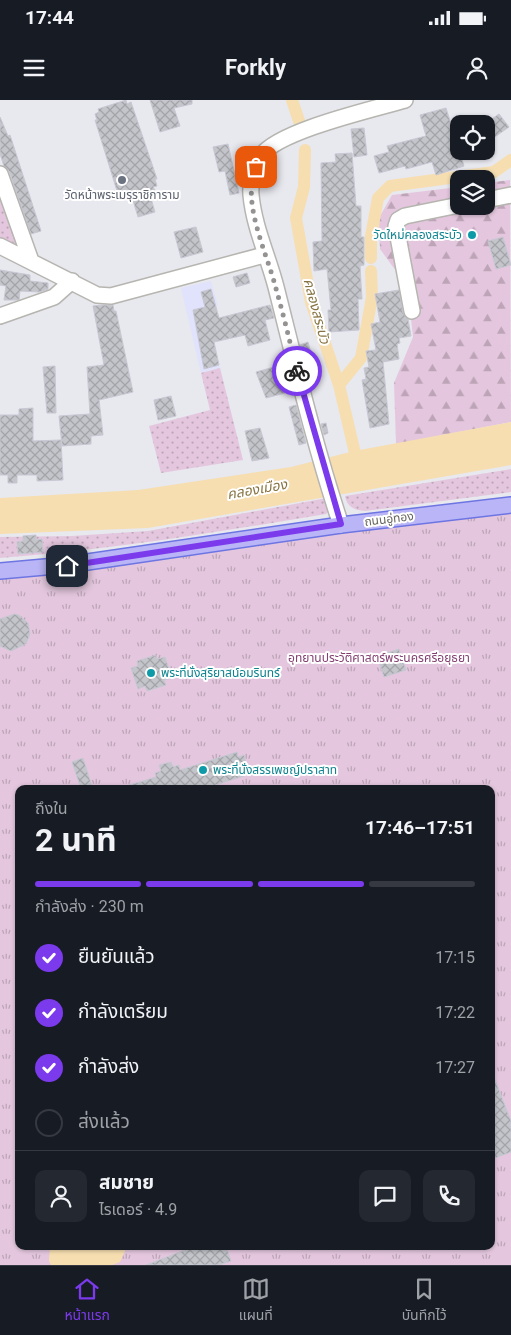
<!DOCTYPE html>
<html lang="th">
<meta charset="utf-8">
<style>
body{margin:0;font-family:Roboto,"Noto Sans Thai",sans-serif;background:#242831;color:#f1f3f6;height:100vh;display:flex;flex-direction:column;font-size:19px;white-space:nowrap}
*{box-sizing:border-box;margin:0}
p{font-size:16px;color:#9ea1a6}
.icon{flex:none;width:28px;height:28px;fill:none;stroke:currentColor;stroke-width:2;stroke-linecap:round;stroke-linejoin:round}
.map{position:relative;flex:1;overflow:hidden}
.drawer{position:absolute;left:15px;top:685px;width:480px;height:465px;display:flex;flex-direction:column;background:#171b24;border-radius:10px;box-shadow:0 1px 4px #0004}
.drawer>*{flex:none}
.fabs{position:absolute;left:450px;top:15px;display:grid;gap:10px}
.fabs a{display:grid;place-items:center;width:45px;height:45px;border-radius:10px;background:#171b24;box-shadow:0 1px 4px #0004;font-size:25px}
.pin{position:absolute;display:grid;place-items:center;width:42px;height:42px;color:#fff;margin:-21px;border-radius:10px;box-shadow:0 2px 8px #0006}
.courier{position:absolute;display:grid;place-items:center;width:50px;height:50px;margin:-25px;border:4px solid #7c3aed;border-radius:50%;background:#fff;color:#222;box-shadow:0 1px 6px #0007}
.headline em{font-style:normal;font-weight:700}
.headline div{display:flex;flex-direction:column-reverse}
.headline{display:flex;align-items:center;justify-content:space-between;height:85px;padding:0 20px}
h1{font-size:32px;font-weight:700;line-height:38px}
.bar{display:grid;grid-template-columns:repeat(4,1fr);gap:8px 5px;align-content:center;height:60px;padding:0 20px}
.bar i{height:6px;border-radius:4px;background:#363941}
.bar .active{background:#7c3aed}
.bar p{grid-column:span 4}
.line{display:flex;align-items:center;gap:12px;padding:0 20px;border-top:1px solid #363941}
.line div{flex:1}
.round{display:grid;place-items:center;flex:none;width:52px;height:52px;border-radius:10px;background:#242831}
ol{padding:0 20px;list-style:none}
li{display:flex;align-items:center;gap:15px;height:55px}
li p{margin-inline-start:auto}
li .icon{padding:5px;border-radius:50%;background:#7c3aed;color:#fff;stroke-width:4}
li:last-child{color:#9ea1a6}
li i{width:28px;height:28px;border:2px solid #363941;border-radius:50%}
.status{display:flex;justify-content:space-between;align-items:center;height:35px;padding:0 25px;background:#171b24;direction:ltr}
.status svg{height:14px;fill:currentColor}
header{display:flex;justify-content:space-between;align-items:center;height:65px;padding:0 20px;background:#171b24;font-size:22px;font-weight:700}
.menu{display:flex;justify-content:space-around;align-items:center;height:70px;border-top:1px solid #363941;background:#171b24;font-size:14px;color:#9ea1a6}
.menu a{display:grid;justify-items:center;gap:2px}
.menu .active{color:#7c3aed}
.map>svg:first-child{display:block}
.commercial{fill:#e1e2fb}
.grass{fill:url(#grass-dots)}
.forest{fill:url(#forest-firs)}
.park{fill:url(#park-tufts);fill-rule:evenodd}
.water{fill:#f6deb1}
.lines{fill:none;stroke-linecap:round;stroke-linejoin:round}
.canal{stroke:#f6deb1;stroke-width:12}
.building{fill:url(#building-cross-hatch);stroke:#c7c8d4}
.minor-casing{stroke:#b6b5b0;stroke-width:18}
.major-casing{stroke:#6d75e3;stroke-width:18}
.minor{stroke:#fff;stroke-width:15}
.major{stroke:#b9b5f7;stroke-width:15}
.done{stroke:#949391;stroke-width:5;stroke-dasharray:0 9}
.route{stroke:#7c3aed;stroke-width:6}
.worship-dot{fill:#6b7280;stroke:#fff;stroke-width:2}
.culture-dot{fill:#0f9aa8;stroke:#fff;stroke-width:2}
.labels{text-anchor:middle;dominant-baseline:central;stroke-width:4;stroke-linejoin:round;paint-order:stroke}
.worship-label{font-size:12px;fill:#5b616d;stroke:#fff}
.culture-label{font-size:12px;fill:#0d838f;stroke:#fff;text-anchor:start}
.street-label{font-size:12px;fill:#66655f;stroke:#fff}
.park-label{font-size:12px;fill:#844073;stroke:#fff}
.water-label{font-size:14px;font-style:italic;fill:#867341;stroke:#fff}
</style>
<div class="status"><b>17:44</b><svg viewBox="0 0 49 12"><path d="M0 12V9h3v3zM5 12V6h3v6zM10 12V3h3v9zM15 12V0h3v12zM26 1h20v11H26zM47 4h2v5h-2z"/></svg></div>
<header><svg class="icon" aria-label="menu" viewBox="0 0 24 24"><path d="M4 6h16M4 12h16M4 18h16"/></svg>Forkly<svg class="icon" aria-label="person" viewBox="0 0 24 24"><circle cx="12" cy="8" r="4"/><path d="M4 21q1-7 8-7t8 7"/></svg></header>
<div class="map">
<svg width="511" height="1165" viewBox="0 0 511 1165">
<defs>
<pattern id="grass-dots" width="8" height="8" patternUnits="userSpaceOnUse" patternTransform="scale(1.25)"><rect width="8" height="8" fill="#e4c7de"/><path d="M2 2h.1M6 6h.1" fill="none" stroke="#bda5b7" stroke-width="1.8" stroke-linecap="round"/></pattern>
<pattern id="forest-firs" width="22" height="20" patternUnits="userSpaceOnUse" patternTransform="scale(1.25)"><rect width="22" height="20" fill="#e4c7de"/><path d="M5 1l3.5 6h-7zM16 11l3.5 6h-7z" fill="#bda5b7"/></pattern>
<pattern id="park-tufts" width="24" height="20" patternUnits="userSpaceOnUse" patternTransform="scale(1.25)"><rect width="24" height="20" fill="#e4c7de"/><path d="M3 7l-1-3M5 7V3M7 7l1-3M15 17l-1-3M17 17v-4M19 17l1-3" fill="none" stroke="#bda5b7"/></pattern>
<pattern id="building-cross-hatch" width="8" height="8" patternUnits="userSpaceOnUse" patternTransform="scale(1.25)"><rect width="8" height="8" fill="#c4c5cb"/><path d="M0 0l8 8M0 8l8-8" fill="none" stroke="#a3a4a8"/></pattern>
</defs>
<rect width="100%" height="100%" fill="#e8e8ef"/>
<path class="commercial" d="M 211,181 L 218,206 L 207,209 L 220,268 L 201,273 L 181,188 Z"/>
<path class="grass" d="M 0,87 L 23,150 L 0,140 Z
M 220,268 L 243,360 L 161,373 L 149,326 L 210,310 L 201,273 Z
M 511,369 L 511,392 L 365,411 C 354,410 347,407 345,396 Z
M 327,398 L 330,410 L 326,414 C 218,432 110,450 0,458 L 0,437 L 72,436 L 148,431 Z"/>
<path class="forest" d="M 510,80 L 511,322 L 396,344 L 394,283 L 413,237 L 410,210 L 401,178 L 380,149 L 379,118 L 392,95 L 459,87 L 459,106 L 486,106 L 486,83 Z"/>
<path class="park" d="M 511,410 L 511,1165 L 0,1165 L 0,477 ZM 19,689 L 491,689 L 491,1146 L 19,1146 Z"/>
<path class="water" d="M 511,322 L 511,365 L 148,428 L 0,434 L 0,398 L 138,390 L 291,367 L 354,351 Z
M 50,1146 L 124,1146 L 125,1151 L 120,1162 L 112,1165 L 51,1165 L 49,1161 Z"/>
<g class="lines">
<path class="canal" d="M 292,0 L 299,21
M 305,50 L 304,87 L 296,118 L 311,202 L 339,285 L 358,366
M 371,158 L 371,136 L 378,98 L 390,86 L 494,72 L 511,60
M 339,285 L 361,258 L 372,197 L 371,171"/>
</g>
<path class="building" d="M 126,0 L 127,4 L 131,2 L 157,79 L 155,79 L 157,86 L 153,87 L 155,90 L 149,92 L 155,112 L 138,117 L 132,97 L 126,99 L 125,95 L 122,97 L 120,90 L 117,91 L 95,20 L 97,20 L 95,14 L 99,12 L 98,9 Z
M 150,0 L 192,0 L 192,4 L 174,8 L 180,26 L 160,32 Z
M 446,8 L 464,66 L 436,75 L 432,62 L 406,69 L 405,66 L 379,73 L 374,56 L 389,52 L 387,46 L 426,36 L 420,15 Z
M 499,14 L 509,27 L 486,43 L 486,23 Z
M 0,17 L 8,36 L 10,35 L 41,131 L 31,134 L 9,71 L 4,66 L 0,54 Z
M 364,28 L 367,55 L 354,57 L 351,29 Z
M 228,44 L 239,93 L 230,95 L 225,71 L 219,72 L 213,47 Z
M 352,53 L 356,106 L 361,106 L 361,137 L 364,137 L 364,165 L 360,166 L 362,199 L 358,199 L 359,230 L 329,232 L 328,210 L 331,210 L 327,169 L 314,171 L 313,142 L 322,141 L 321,63 L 336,62 L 335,54 Z
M 196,127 L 203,152 L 181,158 L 174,132 Z
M 503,137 L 511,165 L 496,169 L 488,141 Z
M 0,170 L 30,175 L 30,181 L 48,183 L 48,189 L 39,192 L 20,191 L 19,200 L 4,200 L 6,186 L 0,185 Z
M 247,173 L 250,183 L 236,187 L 233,177 Z
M 211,189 L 219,218 L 270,205 L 274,218 L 265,220 L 270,240 L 248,246 L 245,235 L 214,242 L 219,265 L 204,269 L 193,210 L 205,207 L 201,192 Z
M 399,190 L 403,213 L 408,219 L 411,236 L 399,238 L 400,243 L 397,244 L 399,259 L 383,262 L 389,324 L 370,328 L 362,280 L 366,279 L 364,268 L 369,267 L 366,251 L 376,250 L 371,224 L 380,222 L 375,194 Z
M 103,205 L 113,205 L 114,211 L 116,211 L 133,292 L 99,300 L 103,335 L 91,336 L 91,344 L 62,346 L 59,316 L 90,314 L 87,267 L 104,265 L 93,206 Z
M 308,242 L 313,261 L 305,263 L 300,245 Z
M 55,266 L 56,313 L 47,313 L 43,267 Z
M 274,267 L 277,280 L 282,279 L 285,293 L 266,298 L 256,272 Z
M 171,296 L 176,316 L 158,320 L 154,300 Z
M 296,305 L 306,343 L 299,345 L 289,307 Z
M 33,308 L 33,341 L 61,340 L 63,380 L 37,381 L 37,375 L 17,375 L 17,383 L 8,383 L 8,375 L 0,375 L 0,315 L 19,315 L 19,309 Z
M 326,323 L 328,333 L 324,335 L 321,324 Z
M 260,328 L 269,358 L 252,361 L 245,331 Z
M 36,435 L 36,440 L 42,439 L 43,452 L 18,454 L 17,442 L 23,441 L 23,436 Z
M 14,514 L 19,515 L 28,523 L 30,534 L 26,544 L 11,551 L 0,546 L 0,519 Z
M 399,549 L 406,570 L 384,577 L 377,556 Z
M 156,555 L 157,559 L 165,557 L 172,578 L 164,580 L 166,585 L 147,591 L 145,586 L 138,589 L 131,568 L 138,566 L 137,561 Z
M 237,652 L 238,657 L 244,655 L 248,669 L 242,671 L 244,676 L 203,689 L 126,689 L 126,686 L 156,677 L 155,673 L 161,671 L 159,665 L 171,662 L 173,667 L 179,665 L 180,670 Z
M 83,658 L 93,689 L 81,689 L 72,662 Z
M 492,972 L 511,1021 L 511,1052 L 495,1058 L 491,1049 Z
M 195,1146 L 226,1146 L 231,1161 L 219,1165 L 146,1165 Z"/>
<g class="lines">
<g class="minor-casing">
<path id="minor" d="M 0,74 L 31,161
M 486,100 L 511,95
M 0,146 L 97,195 L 111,196 L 264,155
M 412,211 L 396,126 L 398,120 L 405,116 L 459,105
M 0,216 L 54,197 L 72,181
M 341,425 C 315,347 296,266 276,187 C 268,156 254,127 251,95 C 250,82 254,66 261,56 C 277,31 374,9 405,0"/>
</g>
<g class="major-casing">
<path id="major" d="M 0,471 L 67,465 L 341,425 L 511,405"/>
</g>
<use href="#minor" class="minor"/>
<use href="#major" class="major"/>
</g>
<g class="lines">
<path class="done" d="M 256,67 C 241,101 266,151 275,185 C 283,213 290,242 297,271"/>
<path class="route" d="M 67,466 L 341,424 L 297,271"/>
</g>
<circle class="worship-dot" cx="122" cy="80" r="5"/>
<g class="culture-dot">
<circle cx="472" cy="135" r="5"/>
<circle cx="151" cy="573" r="5"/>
<circle cx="203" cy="670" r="5"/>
</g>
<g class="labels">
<g class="worship-label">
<text x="122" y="95">วัดหน้าพระเมรุราชิการาม</text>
</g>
<g class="culture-label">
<text x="462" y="135" text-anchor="end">วัดใหม่คลองสระบัว</text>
<text x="161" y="573">พระที่นั่งสุริยาสน์อมรินทร์</text>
<text x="213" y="670">พระที่นั่งสรรเพชญ์ปราสาท</text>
</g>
<g class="street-label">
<text transform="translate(389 419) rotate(-7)">ถนนอู่ทอง</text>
</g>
<g class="park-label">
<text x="379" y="558">อุทยานประวัติศาสตร์พระนครศรีอยุธยา</text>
</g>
<g class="water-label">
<text transform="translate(317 211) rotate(75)">คลองสระบัว</text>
<text transform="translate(257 389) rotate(-10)">คลองเมือง</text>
</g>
</g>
</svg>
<div class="fabs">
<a><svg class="icon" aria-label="locate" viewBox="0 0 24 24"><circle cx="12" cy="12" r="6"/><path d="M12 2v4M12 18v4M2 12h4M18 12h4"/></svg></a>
<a><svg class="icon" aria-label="layers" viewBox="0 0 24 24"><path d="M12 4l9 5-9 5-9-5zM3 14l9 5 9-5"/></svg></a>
</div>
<div class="pin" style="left:256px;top:67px;background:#ea580c"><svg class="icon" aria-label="bag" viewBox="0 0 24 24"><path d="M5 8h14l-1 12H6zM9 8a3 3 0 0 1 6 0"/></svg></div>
<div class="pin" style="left:67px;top:466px;background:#1f2937"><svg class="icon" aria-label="home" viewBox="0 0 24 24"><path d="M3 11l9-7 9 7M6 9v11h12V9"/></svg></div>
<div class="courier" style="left:297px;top:271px"><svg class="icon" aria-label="bike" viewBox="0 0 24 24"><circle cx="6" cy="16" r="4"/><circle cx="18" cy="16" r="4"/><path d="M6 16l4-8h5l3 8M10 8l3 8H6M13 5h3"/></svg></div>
<section class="drawer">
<div class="headline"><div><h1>2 นาที</h1><p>ถึงใน</p></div><em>17:46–17:51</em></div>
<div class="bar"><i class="active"></i><i class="active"></i><i class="active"></i><i></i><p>กำลังส่ง · 230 m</p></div>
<ol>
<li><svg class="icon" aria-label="check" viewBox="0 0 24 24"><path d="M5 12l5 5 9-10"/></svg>ยืนยันแล้ว<p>17:15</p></li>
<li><svg class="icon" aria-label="check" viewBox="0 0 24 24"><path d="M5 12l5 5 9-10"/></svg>กำลังเตรียม<p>17:22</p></li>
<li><svg class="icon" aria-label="check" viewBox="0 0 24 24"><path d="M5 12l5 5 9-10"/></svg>กำลังส่ง<p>17:27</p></li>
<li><i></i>ส่งแล้ว</li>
</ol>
<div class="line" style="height:90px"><a class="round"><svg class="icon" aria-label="person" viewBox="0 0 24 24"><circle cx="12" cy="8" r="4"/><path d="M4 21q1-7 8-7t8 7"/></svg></a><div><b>สมชาย</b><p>ไรเดอร์ · 4.9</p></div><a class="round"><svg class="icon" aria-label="chat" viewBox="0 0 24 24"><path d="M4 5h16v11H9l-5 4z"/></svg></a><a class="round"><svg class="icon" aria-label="phone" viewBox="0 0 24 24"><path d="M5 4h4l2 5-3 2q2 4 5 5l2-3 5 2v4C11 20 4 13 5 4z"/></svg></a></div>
</section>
</div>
<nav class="menu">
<a class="active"><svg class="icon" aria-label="home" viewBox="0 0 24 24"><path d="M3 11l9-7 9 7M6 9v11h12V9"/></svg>หน้าแรก</a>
<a><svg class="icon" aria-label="map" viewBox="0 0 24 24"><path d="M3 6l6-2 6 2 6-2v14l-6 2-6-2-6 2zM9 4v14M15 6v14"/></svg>แผนที่</a>
<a><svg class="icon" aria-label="saved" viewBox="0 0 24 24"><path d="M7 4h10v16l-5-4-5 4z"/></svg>บันทึกไว้</a>
</nav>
